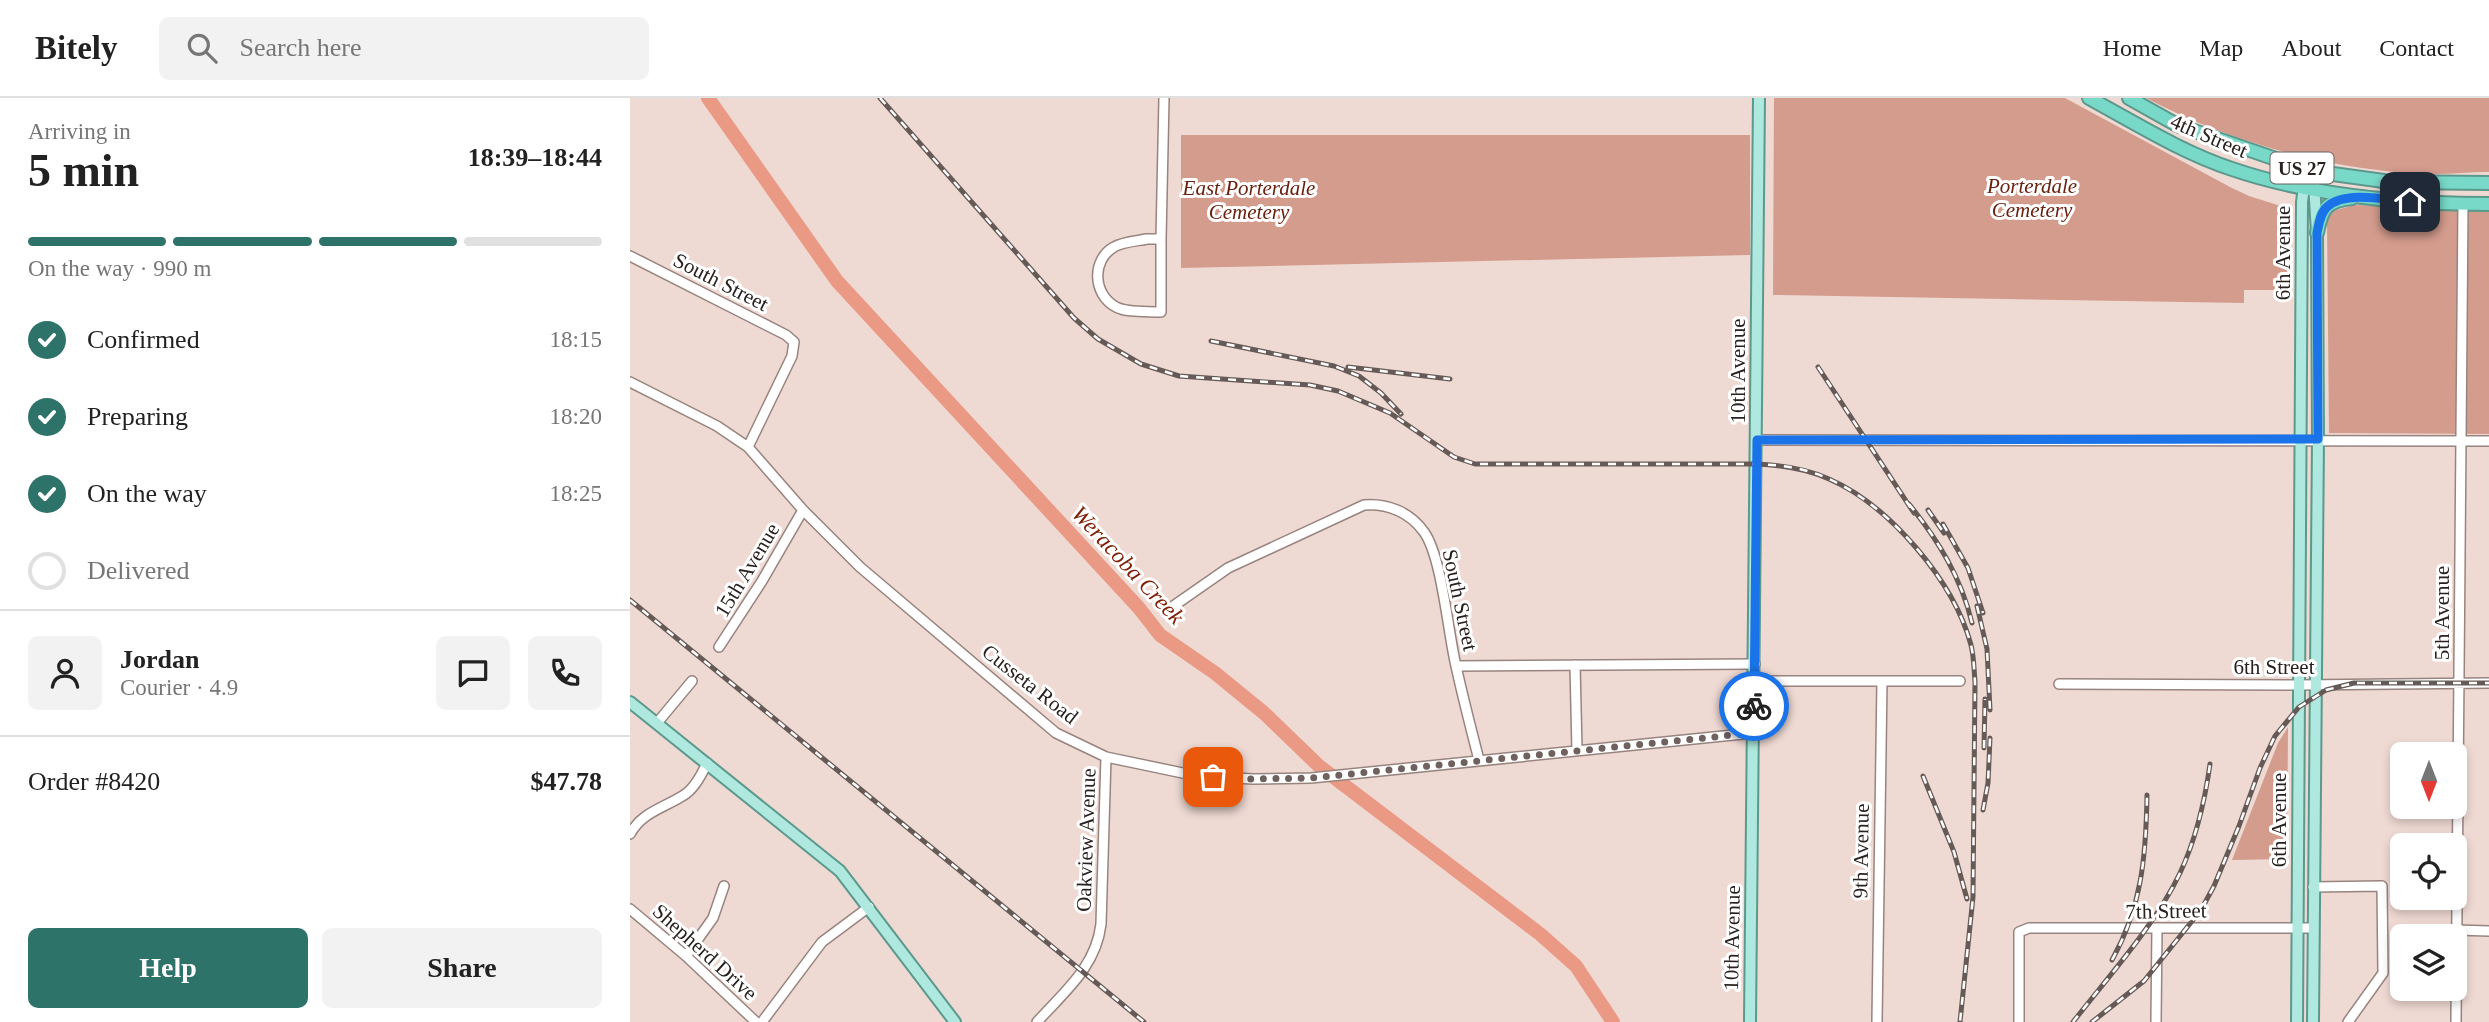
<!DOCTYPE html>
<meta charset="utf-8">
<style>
body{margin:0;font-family:Georgia,serif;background:#f2f2f2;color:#222;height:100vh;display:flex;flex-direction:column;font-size:26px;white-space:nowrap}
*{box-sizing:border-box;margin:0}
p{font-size:23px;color:#767676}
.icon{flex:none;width:38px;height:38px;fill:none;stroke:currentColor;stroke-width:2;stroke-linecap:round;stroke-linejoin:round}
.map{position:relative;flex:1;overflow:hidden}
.panel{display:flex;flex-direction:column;background:#fff;width:630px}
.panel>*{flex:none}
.needle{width:46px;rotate:180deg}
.buttons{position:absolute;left:1760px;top:644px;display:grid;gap:14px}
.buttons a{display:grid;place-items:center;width:77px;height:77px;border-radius:10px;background:#fff;box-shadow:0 4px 10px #0003;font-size:35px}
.pin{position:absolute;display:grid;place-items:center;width:60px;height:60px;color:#fff;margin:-30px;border-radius:14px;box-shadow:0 4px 10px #0006}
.courier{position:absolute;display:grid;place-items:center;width:70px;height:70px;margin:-35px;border:5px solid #1a73e8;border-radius:50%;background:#fff;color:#222;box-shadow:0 2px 9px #0007}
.overview em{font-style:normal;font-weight:700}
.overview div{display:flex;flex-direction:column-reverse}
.overview{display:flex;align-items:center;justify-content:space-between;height:119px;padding:0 28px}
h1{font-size:46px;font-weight:700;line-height:52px}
.bar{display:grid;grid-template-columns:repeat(4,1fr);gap:10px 7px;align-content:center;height:84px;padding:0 28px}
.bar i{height:9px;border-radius:5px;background:#e0e0e0}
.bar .on{background:#2e7369}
.bar p{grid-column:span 4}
.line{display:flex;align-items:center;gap:18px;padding:0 28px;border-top:2px solid #e0e0e0}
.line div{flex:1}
.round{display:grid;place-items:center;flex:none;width:74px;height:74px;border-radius:10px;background:#f2f2f2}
ol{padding:0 28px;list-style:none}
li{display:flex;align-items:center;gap:21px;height:77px}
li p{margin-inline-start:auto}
li .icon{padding:7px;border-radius:50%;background:#2e7369;color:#fff;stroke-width:4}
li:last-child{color:#767676}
li i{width:38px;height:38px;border:4px solid #e0e0e0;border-radius:50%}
.cta{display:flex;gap:14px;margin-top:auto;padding:14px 28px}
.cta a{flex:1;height:80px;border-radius:10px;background:#2e7369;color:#fff;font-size:28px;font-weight:700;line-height:80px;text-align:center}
.cta a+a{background:#f2f2f2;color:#222}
header{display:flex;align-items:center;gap:42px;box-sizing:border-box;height:98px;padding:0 35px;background:#fff;border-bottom:2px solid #e0e0e0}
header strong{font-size:33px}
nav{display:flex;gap:38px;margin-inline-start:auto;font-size:24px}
.search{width:490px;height:63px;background:#f2f2f2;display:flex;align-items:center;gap:18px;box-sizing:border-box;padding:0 24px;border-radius:10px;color:#767676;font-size:26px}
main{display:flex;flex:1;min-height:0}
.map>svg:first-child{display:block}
.green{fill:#d49c8d}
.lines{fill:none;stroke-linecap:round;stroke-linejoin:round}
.river{stroke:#ea9984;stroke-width:14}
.minor-casing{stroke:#98847f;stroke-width:12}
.major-casing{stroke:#5c998d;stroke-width:14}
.highway-casing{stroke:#5c998d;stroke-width:16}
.minor{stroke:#fff;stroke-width:9}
.major{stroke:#aee8de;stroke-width:10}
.highway{stroke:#78d9c8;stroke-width:12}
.rail-casing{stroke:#665a57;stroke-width:5}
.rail{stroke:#fff;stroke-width:2.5;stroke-dasharray:8;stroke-linecap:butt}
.done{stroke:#6e615e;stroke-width:7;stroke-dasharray:0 12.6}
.route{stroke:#1a73e8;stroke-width:9}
.labels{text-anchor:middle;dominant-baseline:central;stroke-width:6;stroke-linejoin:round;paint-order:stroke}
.shield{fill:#fff;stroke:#696462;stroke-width:2}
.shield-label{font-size:19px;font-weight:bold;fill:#29211f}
.street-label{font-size:21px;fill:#29211f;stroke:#fff}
.park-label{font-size:21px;font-style:italic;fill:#69220f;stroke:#fff}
.water-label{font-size:23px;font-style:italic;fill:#7f2106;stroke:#fff}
</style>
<header>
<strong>Bitely</strong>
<div class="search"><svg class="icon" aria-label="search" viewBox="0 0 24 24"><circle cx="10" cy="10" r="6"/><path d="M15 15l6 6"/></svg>Search here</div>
<nav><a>Home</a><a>Map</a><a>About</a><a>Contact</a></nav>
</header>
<main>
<section class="panel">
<div class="overview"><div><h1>5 min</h1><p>Arriving in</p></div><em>18:39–18:44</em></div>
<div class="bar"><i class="on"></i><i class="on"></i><i class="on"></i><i></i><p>On the way · 990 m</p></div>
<ol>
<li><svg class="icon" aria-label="check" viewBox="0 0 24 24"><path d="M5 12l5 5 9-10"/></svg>Confirmed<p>18:15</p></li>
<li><svg class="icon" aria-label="check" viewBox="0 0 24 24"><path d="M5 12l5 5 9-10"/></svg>Preparing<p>18:20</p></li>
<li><svg class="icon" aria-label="check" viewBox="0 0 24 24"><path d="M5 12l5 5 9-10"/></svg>On the way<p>18:25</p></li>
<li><i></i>Delivered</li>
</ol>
<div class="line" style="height:126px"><a class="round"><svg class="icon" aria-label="person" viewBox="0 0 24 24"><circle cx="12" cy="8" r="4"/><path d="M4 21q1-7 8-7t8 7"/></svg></a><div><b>Jordan</b><p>Courier · 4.9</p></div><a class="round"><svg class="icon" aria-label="chat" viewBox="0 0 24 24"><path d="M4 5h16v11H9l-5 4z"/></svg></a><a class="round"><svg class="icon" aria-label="phone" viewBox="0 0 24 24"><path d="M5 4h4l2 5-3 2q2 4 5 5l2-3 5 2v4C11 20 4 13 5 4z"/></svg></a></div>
<div class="line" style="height:91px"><div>Order #8420</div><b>$47.78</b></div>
<div class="cta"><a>Help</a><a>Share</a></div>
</section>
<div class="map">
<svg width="1859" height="924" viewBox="0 0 1859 924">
<rect width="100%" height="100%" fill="#efd9d3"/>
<path class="green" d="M 1144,0 L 1435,0 L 1600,89 L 1619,98 L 1657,110 L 1657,192 L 1614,192 L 1614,205 L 1143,197 Z
M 1516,0 L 1859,0 L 1859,74 C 1841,74 1823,76 1805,76 C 1706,74 1604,46 1516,0 Z
M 551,37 L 1120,37 L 1120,157 L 551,170 Z
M 1724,107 L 1859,110 L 1859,336 L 1699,335 L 1697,123 L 1700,114 Z
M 1658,629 L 1657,761 L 1602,762 L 1648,645 Z"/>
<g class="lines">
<path class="river" d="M 78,0 L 207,183 L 509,510 L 530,537 L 585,575 L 634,615 L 689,668 L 910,836 L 946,868 L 983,924"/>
<g class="minor-casing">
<path id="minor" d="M 517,141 L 531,141 L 531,214 C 518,213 497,215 486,209 C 463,197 461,162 484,149 C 492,144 507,143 517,141 Z
M 531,141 L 534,0
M 0,158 L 156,237 L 164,244 L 162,258 L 118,349
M 0,284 L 87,328 L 118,349 L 173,412 L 230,469 L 426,635 L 476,659 L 567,678 L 623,681 L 681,680 L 1123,635
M 1127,342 L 1859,343
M 542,509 L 598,470 L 734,407 C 757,405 780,414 794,434 C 812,459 818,535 826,568 C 833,600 841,631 849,662
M 89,549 L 132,483 L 173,412
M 945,567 L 947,653
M 826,568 L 1125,566
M 1124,583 L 1330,583
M 1429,586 L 1670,587 L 1859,585
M 27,625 L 62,583
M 0,736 C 12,714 34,710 54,697 C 64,691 72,676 77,665
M 1683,789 L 1752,788 L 1753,875 L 1718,924
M 0,811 L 56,858 L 126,924
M 1826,832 L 1859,833
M 56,858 L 83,820 L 94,788
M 132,924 L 192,844 L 239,809
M 407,924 C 434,894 466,869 471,826 L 476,659
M 1247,924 L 1252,583
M 1389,924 L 1389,834 L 1399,830 L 1683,830
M 1526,924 L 1527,830
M 1826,924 L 1833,106"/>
</g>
<g class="major-casing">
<path id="major" d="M 0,604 L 210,773 L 325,924
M 1120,924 L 1129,0
M 1667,924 L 1672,104 L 1674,89 L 1681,73
M 1683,924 L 1688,341 L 1687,135 L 1684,85"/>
</g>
<g class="highway-casing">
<path id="highway" d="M 1459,0 C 1505,25 1551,54 1602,71 C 1681,98 1776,106 1859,106
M 1499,0 L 1547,27 L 1681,73 L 1761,84 L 1859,85
M 1687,135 C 1692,110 1696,103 1722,100"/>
</g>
<use href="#minor" class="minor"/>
<use href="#major" class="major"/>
<use href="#highway" class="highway"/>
<g class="rail-casing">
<path id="rail" d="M 250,0 L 444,220 L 468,241 L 511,266 L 549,278 L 680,287 L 708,293 L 760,315 L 824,359 L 845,366 L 1126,366 C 1151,367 1176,370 1199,381 C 1259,407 1324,483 1341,547 C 1344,559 1344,572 1345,584 L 1343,799 L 1330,924
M 581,243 L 704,268 L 729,278 L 751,295 L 771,316
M 718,269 L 820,281
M 1188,269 L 1284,415
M 1279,406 C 1308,442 1331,479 1342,525
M 1298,412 L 1314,435
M 1313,426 L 1338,470 L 1353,515
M 0,502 L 514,924
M 1347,508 L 1357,551 L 1360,612
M 1354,650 L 1355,601
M 1293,678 L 1324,754 L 1337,801
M 1353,712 L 1358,685 L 1360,640
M 1482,862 C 1512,808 1516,758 1517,697
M 1443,924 C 1478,879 1526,826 1550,775 C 1566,741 1575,702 1580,666
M 1462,924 L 1514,883 L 1571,812 L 1584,788 L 1609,728 L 1630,670 L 1645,638 L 1669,609 L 1696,592 L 1724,585 L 1859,585"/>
</g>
<use href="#rail" class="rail"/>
</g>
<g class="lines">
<path class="done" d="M 583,679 L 623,681 L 681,680 L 1123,635 L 1124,608"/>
<path class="route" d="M 1124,608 L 1127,342 L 1688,341 L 1687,135 C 1689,126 1690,115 1697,109 C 1715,92 1758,102 1780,104"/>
</g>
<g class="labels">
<rect class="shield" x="1640.5" y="54.5" width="63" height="31" rx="5"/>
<g class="shield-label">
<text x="1672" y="70">US 27</text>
</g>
<g class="street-label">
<text transform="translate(1579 38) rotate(23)">4th Street</text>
<text transform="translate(1653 155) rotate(-90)">6th Avenue</text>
<text transform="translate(91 184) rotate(27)">South Street</text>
<text transform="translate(1108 273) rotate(-90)">10th Avenue</text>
<text transform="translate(117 472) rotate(-59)">15th Avenue</text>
<text transform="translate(830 502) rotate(78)">South Street</text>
<text transform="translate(1812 515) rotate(-90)">5th Avenue</text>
<text x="1644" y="569">6th Street</text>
<text transform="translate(400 586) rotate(38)">Cusseta Road</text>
<text transform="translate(1649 722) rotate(-90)">6th Avenue</text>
<text transform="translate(456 742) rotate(-88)">Oakview Avenue</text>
<text transform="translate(1231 753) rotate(-89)">9th Avenue</text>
<text transform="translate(1536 813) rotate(-1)">7th Street</text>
<text transform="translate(1102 840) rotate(-89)">10th Avenue</text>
<text transform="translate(75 854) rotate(42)">Shepherd Drive</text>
</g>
<g class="park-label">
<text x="1402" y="88">Porterdale<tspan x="1402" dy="24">Cemetery</tspan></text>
<text x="619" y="90">East Porterdale<tspan x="619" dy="24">Cemetery</tspan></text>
</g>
<g class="water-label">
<text transform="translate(498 467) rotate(47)">Weracoba Creek</text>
</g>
</g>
</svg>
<div class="buttons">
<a><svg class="needle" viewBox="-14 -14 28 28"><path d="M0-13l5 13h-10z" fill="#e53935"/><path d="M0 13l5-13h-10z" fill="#767676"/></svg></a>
<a><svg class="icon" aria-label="locate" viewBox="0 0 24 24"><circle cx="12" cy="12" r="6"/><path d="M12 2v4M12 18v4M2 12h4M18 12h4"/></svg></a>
<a><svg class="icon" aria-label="layers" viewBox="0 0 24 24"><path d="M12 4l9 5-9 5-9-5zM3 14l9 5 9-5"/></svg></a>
</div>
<div class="pin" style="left:583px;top:679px;background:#ea580c"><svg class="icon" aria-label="bag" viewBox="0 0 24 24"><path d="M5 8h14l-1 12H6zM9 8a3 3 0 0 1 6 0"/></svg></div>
<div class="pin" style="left:1780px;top:104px;background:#1f2937"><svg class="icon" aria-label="home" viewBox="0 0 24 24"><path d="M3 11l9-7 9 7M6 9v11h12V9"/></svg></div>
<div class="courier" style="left:1124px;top:608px"><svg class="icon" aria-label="bike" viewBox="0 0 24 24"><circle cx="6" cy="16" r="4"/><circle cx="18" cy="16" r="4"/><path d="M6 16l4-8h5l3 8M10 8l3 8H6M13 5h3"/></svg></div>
</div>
</main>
